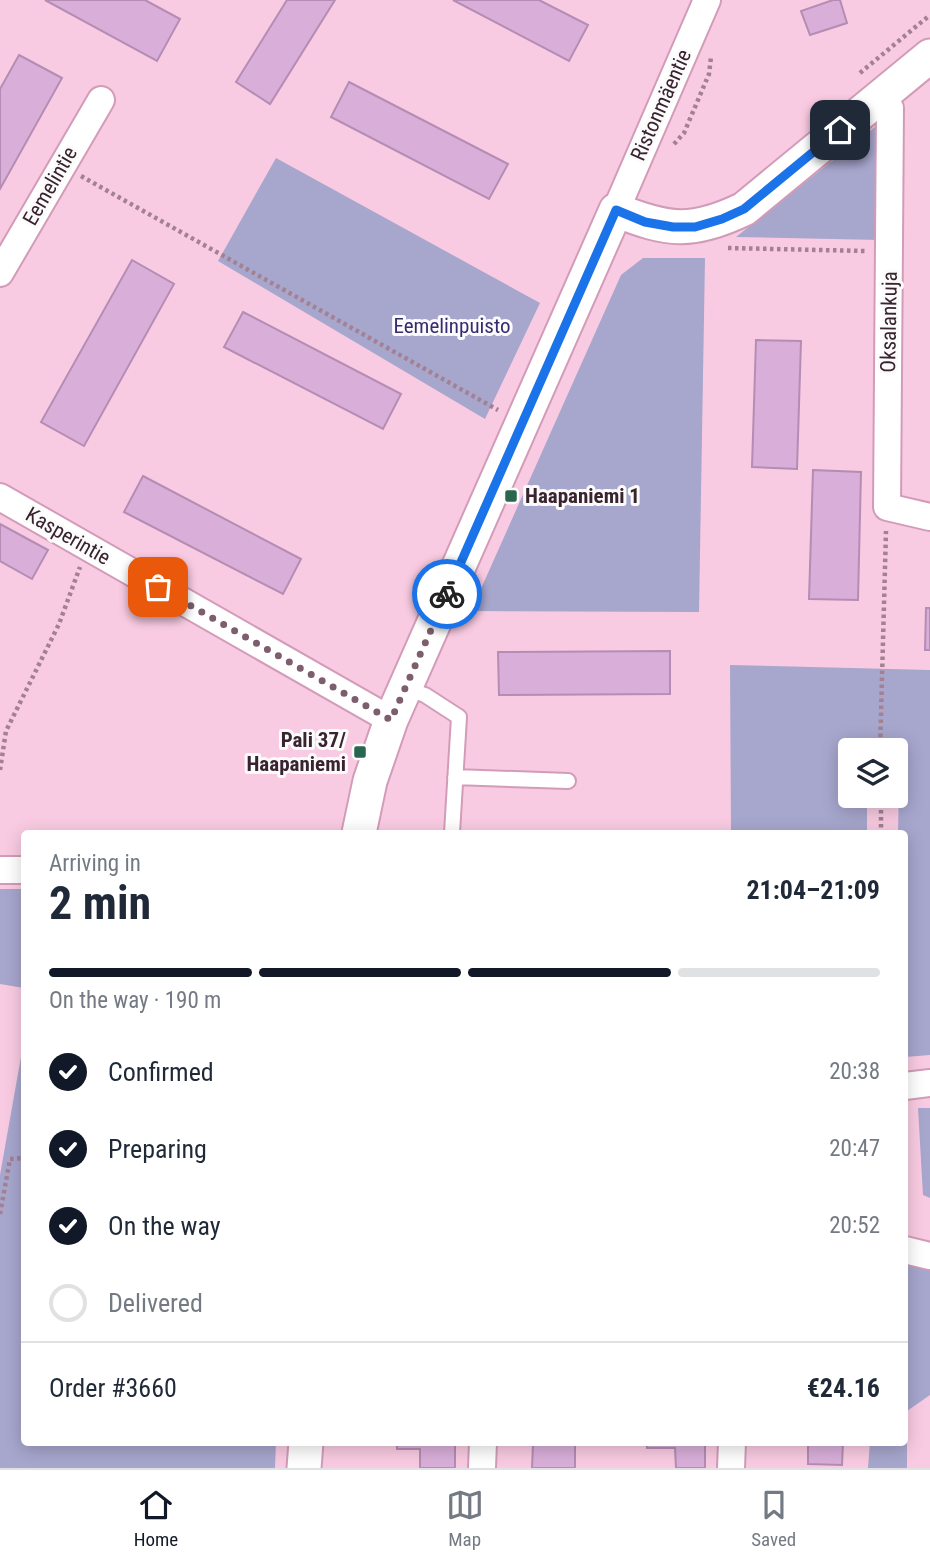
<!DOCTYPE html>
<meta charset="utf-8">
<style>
body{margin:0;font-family:"Roboto Condensed",sans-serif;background:#f2f2f3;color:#1f2937;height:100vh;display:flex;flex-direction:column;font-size:26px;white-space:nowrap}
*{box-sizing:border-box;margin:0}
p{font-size:23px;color:#747a83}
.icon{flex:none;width:38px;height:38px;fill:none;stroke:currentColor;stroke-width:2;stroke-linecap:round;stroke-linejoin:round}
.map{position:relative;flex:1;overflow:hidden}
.side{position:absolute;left:21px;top:830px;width:887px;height:616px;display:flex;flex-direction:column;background:#fff;border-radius:7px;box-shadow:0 4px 18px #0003}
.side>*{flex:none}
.buttons{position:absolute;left:838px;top:738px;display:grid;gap:14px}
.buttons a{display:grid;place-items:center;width:70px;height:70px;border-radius:7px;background:#fff;box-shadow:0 4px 18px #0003;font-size:35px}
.pin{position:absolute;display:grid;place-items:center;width:60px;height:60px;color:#fff;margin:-30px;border-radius:14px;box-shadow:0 4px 10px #0006}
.courier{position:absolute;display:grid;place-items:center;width:70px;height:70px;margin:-35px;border:5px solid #1a73e8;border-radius:50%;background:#fff;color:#222;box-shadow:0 2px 9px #0007}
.headline em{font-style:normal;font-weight:700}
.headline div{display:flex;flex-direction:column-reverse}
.headline{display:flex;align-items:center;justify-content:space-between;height:119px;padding:0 28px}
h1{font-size:46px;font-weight:700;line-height:52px}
.bar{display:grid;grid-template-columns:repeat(4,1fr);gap:10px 7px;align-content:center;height:84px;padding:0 28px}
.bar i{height:9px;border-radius:5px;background:#e0e1e3}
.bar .current{background:#111827}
.bar p{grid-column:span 4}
.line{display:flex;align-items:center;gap:18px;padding:0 28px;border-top:2px solid #e0e1e3}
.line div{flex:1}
ol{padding:0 28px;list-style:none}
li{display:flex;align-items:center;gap:21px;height:77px}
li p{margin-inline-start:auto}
li .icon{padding:7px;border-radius:50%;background:#111827;color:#fff;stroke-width:4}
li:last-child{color:#747a83}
li i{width:38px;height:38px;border:4px solid #e0e1e3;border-radius:50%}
.menu{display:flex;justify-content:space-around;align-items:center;height:98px;border-top:2px solid #e0e1e3;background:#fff;font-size:19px;color:#747a83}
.menu a{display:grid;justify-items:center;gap:4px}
.menu .current{color:#111827}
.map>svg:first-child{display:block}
.green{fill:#a7a6cd}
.building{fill:#d9afd9;stroke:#b48cb4;stroke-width:2}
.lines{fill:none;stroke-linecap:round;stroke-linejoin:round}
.service-casing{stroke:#d29cb8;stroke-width:18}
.minor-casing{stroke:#d29cb8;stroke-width:30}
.tertiary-casing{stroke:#d29cb8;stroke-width:37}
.path{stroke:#a38092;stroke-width:4.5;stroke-dasharray:3.5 3.5;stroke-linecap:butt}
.service{stroke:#fff;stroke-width:14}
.minor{stroke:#fff;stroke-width:26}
.tertiary{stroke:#fff;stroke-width:33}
.done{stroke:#7c5e6d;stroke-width:7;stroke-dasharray:0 12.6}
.route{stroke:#1a73e8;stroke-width:9}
.poi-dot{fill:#2a654f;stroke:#fbfbfb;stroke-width:2.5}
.labels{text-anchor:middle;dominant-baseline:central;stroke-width:6;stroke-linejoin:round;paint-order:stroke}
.street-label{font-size:21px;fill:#38232e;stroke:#fbfbfb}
.park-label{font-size:21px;fill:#362b70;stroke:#fbfbfb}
.poi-label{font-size:21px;font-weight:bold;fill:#38232e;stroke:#fbfbfb;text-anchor:start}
</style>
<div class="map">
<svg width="930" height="1468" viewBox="0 0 930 1468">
<rect width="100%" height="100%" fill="#f9cbe2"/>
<path class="green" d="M 880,123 L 879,240 L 736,237 Z
M 276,158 L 540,303 L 485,419 L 218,261 Z
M 643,258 L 705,258 L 699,612 L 471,611 L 621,275 Z
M 730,665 L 930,670 L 930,1055 L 905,1057 L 905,833 L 898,833 L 899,785 L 896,784 L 896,751 L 850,751 L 850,796 L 867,796 L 867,833 L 731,833 Z
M 0,889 L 24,889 L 24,988 L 0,984 Z
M 24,1040 L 24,1442 L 276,1442 L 275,1468 L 0,1468 L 0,1175 Z
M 918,1108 L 930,1108 L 930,1198 L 923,1195 Z
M 905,1264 L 930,1267 L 930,1395 L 907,1411 L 907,1468 L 868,1468 L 870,1442 L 905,1442 Z"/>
<path class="building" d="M 45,0 L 145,0 L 180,19 L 157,61 Z
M 287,0 L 335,0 L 270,104 L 236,82 Z
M 453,0 L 539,0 L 588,25 L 569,61 Z
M 833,0 L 840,0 L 847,23 L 810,35 L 801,11 Z
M 19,55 L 62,78 L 0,189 L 0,89 Z
M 349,82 L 508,164 L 489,199 L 331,117 Z
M 132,260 L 174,284 L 84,446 L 41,422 Z
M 243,312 L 401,394 L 383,429 L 224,347 Z
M 756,340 L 801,341 L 797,469 L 752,467 Z
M 813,470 L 861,472 L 858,600 L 809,599 Z
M 143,476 L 301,559 L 283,594 L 124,512 Z
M 0,524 L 48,550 L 32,579 L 0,561 Z
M 926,608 L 930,608 L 930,650 L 925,650 Z
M 670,651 L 670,694 L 499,695 L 498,652 Z
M 397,1442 L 455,1442 L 455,1468 L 420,1468 L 420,1449 L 397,1449 Z
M 518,1442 L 575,1442 L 575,1468 L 532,1468 L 533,1444 Z
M 647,1442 L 705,1442 L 705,1468 L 676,1468 L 675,1448 L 647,1448 Z
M 808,1442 L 843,1442 L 842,1465 L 808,1464 Z"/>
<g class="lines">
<g class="service-casing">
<path id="service" d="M 405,688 L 425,695 L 459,717 L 452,833
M 455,777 L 568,781"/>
</g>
<g class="minor-casing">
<path id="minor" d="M 882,95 L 890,108 L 887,507 L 930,517
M 616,210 L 707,0
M 0,273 L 101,100
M 0,497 L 391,720
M 0,870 L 24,870
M 905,1086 L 930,1083
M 905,1250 L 930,1256
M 482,1468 L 483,1442
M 731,1468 L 732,1442"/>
</g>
<g class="tertiary-casing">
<path id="tertiary" d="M 359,833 L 370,781 L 391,720 L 616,210 C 668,231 692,234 744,209 L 930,56
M 304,1468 L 306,1442"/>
</g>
<path class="path" d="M 860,73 L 930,15
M 674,144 L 684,133 L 709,74 L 711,57
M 81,176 L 498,410
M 728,248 L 866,251
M 880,751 L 886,531
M 0,770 L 6,731 L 59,624 L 80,567
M 881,796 L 881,833
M 0,1214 L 10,1159 L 24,1158"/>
<use href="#service" class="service"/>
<use href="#minor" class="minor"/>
<use href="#tertiary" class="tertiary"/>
</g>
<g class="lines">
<path class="done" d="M 158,587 L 391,720 L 447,594"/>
<path class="route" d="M 447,594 L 616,210 L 645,222 L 673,227 L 695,227 L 722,219 L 744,209 L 840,130"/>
</g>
<g class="poi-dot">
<rect x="504" y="489" width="14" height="14" rx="3.5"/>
<rect x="353" y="745" width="14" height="14" rx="3.5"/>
</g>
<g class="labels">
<g class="street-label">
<text transform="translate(661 105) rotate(-66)">Ristonmäentie</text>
<text transform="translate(50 186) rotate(-60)">Eemelintie</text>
<text transform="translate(889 322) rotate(-89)">Oksalankuja</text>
<text transform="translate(68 536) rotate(30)">Kasperintie</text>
</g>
<g class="park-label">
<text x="452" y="326">Eemelinpuisto</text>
</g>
<g class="poi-label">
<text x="525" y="496">Haapaniemi 1</text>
<text x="346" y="740" text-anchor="end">Pali 37/<tspan x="346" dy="24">Haapaniemi</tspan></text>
</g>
</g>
</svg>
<div class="buttons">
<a><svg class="icon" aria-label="layers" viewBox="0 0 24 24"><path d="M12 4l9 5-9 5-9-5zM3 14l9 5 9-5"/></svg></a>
</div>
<div class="pin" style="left:158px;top:587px;background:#ea580c"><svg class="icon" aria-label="bag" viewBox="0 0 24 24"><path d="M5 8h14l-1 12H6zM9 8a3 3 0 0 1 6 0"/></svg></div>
<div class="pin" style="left:840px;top:130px;background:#1f2937"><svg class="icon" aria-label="home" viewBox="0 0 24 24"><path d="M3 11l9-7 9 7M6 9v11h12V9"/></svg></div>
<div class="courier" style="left:447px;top:594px"><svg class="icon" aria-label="bike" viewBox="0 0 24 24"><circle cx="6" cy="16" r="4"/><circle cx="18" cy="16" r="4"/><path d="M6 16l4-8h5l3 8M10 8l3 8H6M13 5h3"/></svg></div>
<section class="side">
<div class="headline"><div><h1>2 min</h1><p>Arriving in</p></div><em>21:04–21:09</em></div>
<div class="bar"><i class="current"></i><i class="current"></i><i class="current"></i><i></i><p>On the way · 190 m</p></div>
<ol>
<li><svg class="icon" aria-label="check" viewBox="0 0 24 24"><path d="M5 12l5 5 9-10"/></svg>Confirmed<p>20:38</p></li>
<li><svg class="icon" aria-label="check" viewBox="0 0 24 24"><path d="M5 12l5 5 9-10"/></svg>Preparing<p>20:47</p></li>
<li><svg class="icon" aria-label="check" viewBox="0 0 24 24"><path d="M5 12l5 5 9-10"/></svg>On the way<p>20:52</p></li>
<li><i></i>Delivered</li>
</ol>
<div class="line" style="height:91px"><div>Order #3660</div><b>€24.16</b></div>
</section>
</div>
<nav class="menu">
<a class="current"><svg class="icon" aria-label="home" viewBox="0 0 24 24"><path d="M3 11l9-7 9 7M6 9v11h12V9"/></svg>Home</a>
<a><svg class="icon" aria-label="map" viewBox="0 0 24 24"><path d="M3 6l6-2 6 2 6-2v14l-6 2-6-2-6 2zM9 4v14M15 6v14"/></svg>Map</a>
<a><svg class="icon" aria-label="saved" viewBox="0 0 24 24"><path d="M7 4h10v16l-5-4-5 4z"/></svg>Saved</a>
</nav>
